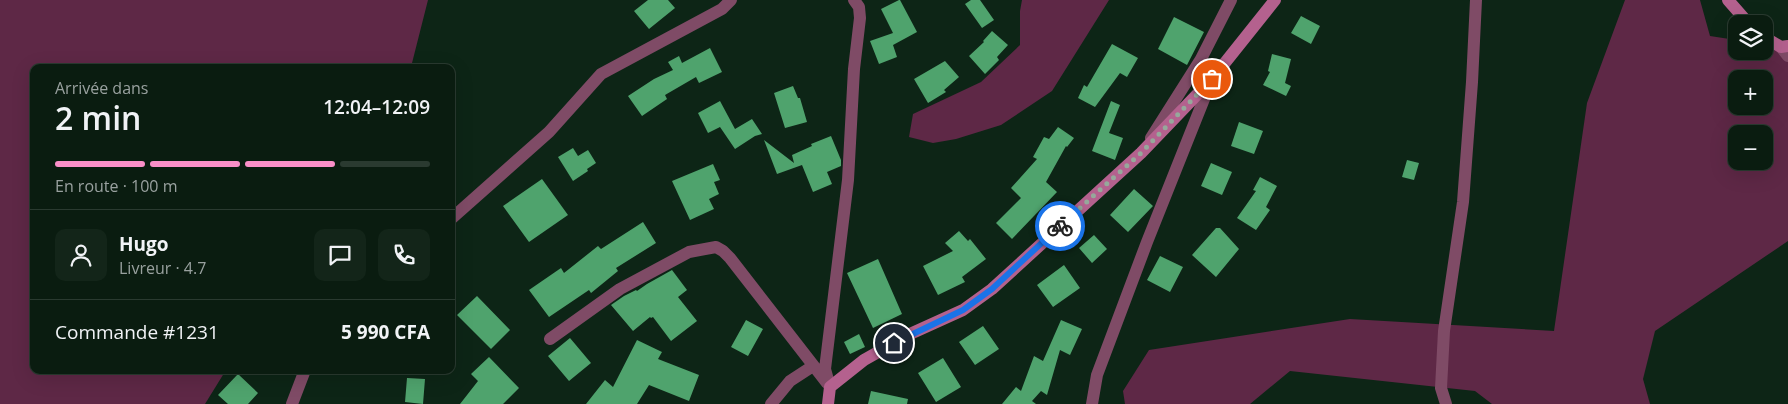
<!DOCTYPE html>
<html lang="fr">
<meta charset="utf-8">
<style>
body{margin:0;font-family:"Open Sans",sans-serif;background:#132519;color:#f1f3f6;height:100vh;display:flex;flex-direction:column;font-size:19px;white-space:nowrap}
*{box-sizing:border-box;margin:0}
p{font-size:16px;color:#99a19f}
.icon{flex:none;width:28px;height:28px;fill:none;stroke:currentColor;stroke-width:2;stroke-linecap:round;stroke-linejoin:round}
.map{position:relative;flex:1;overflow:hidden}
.details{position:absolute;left:30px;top:64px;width:425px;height:310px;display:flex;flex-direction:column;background:#0a1c10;border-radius:10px;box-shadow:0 5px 20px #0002,0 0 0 1px #2a3a30}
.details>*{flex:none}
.tools{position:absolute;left:1728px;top:15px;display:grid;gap:10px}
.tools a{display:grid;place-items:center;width:45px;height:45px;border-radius:10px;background:#0a1c10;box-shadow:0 5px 20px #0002,0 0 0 1px #2a3a30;font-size:25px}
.pin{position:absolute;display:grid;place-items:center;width:42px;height:42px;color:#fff;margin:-21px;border:2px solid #fff;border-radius:50%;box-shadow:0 1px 5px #0007}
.courier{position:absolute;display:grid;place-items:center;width:50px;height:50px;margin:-25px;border:4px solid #1a73e8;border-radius:50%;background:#fff;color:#222;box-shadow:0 1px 6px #0007}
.head em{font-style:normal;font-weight:600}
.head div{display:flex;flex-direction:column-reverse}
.head{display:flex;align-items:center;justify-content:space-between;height:85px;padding:0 25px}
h1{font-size:32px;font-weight:600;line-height:38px}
.bar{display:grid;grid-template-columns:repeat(4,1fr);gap:8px 5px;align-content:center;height:60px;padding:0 25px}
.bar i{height:6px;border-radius:4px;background:#2a3a30}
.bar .on{background:#fa8fc8}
.bar p{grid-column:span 4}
.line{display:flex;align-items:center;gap:12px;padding:0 25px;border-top:1px solid #2a3a30}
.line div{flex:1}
.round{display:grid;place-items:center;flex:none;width:52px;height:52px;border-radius:10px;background:#132519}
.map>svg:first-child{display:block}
.green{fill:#5e2846;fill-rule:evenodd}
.building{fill:#4fa36d}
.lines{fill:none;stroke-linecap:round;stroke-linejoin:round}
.minor{stroke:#7f4b66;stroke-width:12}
.secondary{stroke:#b4618e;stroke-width:12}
.done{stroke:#96a89b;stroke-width:5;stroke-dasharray:0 9}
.route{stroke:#1a73e8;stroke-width:6}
</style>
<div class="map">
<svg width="1788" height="404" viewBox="0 0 1788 404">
<rect width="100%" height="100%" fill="#0d2516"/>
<path class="green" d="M 0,0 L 428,0 L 411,67 L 34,68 L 34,370 L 226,370 L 205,404 L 0,404 Z
M 1022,0 L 1109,0 L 1052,91 L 1001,125 L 956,139 L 933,143 L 909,137 L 913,114 L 981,82 L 1020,45 L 1020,11 Z
M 1625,0 L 1700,0 L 1710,36 L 1736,40 L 1736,51 L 1764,51 L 1764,44 L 1788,48 L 1788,241 L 1655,331 L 1643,379 L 1650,404 L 1492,404 L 1475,391 L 1290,371 L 1250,404 L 1125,404 L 1123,391 L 1149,350 L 1350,319 L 1554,331 L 1587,103 ZM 1736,79 L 1764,79 L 1764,106 L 1736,106 ZM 1736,134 L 1764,134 L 1764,161 L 1736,161 Z"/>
<path class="building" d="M 648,0 L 668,0 L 675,8 L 649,29 L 634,11 Z
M 899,0 L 900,0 L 917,32 L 893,45 L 897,57 L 879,64 L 870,41 L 893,33 L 881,9 Z
M 971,0 L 980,0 L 994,20 L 982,28 L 965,4 Z
M 1301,16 L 1320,26 L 1311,44 L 1291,33 Z
M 1174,17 L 1204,32 L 1187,65 L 1158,49 Z
M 992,31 L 1008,45 L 997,57 L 999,60 L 985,74 L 969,56 L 984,42 L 983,41 Z
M 1112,44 L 1138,58 L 1127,77 L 1120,73 L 1095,107 L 1078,98 L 1084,85 L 1087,87 Z
M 710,48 L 722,72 L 699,83 L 696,77 L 665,95 L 667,99 L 642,116 L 628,96 L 654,79 L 673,70 L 668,62 L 679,56 L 682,63 Z
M 1272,54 L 1291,59 L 1285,83 L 1291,86 L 1286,96 L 1263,85 L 1270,72 L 1268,71 Z
M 945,61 L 959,77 L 944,90 L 946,92 L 928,103 L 914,79 Z
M 793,86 L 798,98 L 800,98 L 807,122 L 785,128 L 774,93 Z
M 720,101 L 735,129 L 752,119 L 762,134 L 755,136 L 735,149 L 720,127 L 708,133 L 698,113 Z
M 1111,101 L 1120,105 L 1109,133 L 1123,138 L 1115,160 L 1092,151 Z
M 1239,122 L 1263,131 L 1254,154 L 1231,146 Z
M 1058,127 L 1074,138 L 1067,147 L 1066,146 L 1046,182 L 1057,192 L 1012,239 L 996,223 L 1021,198 L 1011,188 L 1037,159 L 1033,157 L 1044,137 L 1049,139 Z
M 831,136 L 841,160 L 841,166 L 827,172 L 832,184 L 813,192 L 802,165 L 777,174 L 764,140 L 794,163 L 792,155 L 812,146 L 811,144 Z
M 573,148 L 578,156 L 588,150 L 596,163 L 587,169 L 588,171 L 573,181 L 558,157 Z
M 1407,160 L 1419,163 L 1414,180 L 1402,177 Z
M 1211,163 L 1232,172 L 1222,195 L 1201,186 Z
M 713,164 L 720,180 L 714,182 L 719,194 L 709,199 L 714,209 L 690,220 L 672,181 Z
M 1260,177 L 1277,186 L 1266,207 L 1270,210 L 1256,230 L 1237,218 L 1256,191 L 1253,190 Z
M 542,179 L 568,215 L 529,242 L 503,206 Z
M 1134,189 L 1153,206 L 1128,232 L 1110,215 Z
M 643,222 L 656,243 L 616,268 L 618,271 L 591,293 L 589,290 L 549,317 L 529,290 L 561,268 L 564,273 L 598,246 L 601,249 Z
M 1216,228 L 1220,228 L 1239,249 L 1216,277 L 1192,255 Z
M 959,231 L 968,241 L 970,239 L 986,259 L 962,277 L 965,282 L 938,295 L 923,266 L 953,251 L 945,243 Z
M 1094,235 L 1107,249 L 1092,263 L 1079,248 Z
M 1160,256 L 1183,267 L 1170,292 L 1147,280 Z
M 878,259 L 902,314 L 873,328 L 847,273 Z
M 1064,265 L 1080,288 L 1053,307 L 1037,285 Z
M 672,270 L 687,290 L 678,297 L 697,321 L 671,341 L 653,317 L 651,318 L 650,317 L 633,331 L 611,305 L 624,296 L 636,290 L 637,291 L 647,284 Z
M 477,296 L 510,330 L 491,349 L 457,315 Z
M 746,320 L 763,329 L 748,356 L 731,347 Z
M 1061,320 L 1082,329 L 1070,355 L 1060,350 L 1047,395 L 1041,391 L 1032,401 L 1036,404 L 1002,404 L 1016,387 L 1021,391 L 1034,356 L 1043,361 Z
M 983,326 L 999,349 L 975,365 L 959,342 Z
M 859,334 L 865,347 L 850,354 L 844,342 Z
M 570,338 L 591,363 L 569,381 L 548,356 Z
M 637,340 L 662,352 L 658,359 L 699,375 L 689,401 L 649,385 L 637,404 L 586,404 L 605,380 L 613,387 Z
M 489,357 L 519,388 L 503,404 L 460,404 L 478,381 L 471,374 Z
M 943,358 L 961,387 L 936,402 L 918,373 Z
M 238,374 L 258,393 L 248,404 L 228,404 L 218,395 Z
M 407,378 L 425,379 L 423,404 L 405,402 Z
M 871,391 L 908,399 L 907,404 L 868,404 Z"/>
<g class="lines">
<path class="minor" d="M 1781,47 L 1788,56
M 1151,138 L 1201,59 L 1231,0
M 451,219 L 549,132 L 601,74 L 722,9 L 731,0
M 550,339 L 620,289 L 689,252 L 716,247 L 723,251 L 730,258 L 827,383
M 830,387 L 825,369 L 848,180 L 854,69 L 860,18 L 859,7 L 854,0
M 292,404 L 305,370
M 771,404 L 790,381 L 813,366
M 1092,404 L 1097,375 L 1147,242 L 1212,79
M 1446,404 L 1441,388 L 1444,331 L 1463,202 L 1472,82 L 1476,0"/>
<path class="secondary" d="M 1728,0 L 1749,24
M 1764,37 L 1781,47 L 1788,46
M 828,404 L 830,387 L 864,360 L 910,334 L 963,310 L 992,289 L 1141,153 L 1212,79 L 1275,0"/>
</g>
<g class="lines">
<path class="done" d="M 1060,226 L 1141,153 L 1212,79"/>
<path class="route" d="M 894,343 L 963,310 L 992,289 L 1060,226"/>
</g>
</svg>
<div class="tools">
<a><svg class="icon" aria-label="layers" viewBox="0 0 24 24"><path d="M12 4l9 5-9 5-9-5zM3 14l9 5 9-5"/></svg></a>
<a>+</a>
<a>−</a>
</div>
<div class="pin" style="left:1212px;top:79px;background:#ea580c"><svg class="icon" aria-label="bag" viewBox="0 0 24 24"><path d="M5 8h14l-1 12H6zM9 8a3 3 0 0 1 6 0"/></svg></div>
<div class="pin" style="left:894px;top:343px;background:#1f2937"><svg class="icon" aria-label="home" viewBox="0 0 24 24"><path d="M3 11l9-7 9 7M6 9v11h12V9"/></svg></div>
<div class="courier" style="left:1060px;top:226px"><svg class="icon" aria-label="bike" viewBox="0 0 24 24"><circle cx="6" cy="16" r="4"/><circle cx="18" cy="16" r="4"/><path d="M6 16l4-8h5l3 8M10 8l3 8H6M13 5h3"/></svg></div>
<section class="details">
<div class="head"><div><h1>2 min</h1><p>Arrivée dans</p></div><em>12:04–12:09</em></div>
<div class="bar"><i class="on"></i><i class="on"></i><i class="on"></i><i></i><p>En route · 100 m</p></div>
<div class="line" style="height:90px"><a class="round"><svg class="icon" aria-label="person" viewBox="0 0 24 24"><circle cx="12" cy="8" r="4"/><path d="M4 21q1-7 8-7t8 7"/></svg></a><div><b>Hugo</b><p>Livreur · 4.7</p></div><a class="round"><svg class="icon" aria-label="chat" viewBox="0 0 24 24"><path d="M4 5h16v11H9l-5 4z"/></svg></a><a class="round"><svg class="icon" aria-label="phone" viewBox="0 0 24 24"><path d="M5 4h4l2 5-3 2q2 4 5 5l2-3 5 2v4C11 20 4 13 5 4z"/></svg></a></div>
<div class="line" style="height:65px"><div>Commande #1231</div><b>5 990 CFA</b></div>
</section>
</div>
